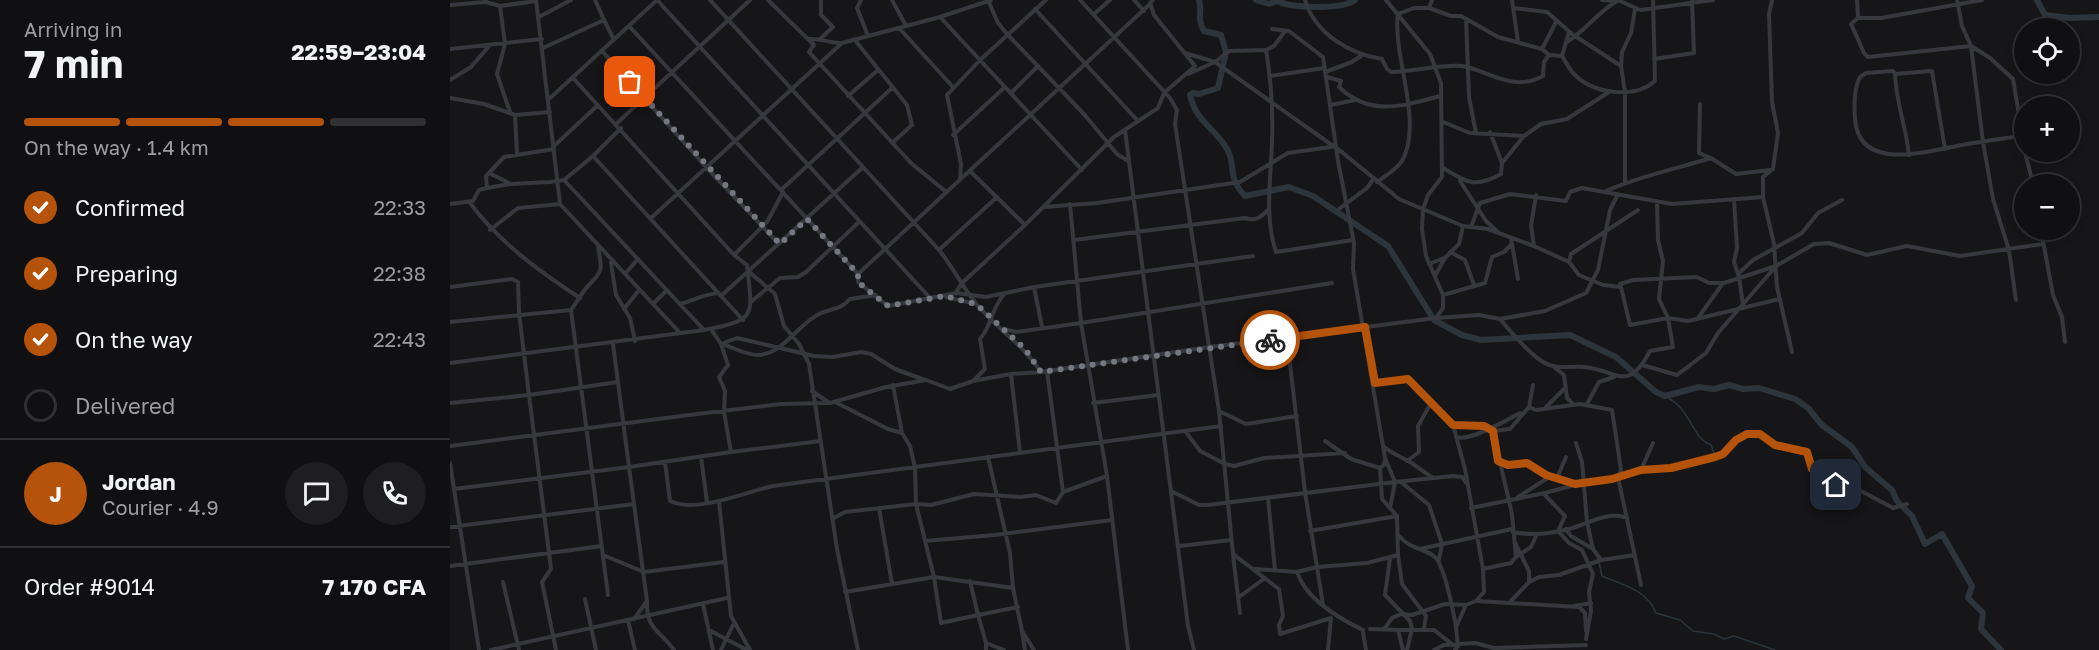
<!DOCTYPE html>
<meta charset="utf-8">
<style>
body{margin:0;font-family:"Golos Text",sans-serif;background:#1e1e20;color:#f1f3f6;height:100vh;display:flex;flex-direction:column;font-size:22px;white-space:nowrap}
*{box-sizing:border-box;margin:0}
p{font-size:20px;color:#9c9d9f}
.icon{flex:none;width:33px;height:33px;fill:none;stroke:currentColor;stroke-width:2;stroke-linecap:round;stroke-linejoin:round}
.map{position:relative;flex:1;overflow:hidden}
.side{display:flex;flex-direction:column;background:#101012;width:450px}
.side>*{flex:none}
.buttons{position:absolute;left:1564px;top:18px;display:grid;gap:12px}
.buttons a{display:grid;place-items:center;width:66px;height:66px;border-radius:50%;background:#101012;box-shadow:0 3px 9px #0003,0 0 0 2px #303032;font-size:30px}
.pin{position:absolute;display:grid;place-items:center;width:51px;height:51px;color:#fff;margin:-26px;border-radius:12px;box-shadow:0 3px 9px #0006}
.courier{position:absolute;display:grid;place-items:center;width:60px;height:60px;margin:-30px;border:4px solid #b45309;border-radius:50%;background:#fff;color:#222;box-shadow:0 2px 8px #0007}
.overview em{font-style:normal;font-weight:700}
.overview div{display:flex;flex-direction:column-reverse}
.overview{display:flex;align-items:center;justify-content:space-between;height:102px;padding:0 24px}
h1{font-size:39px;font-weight:700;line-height:45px}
.bar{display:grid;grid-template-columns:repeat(4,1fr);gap:9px 6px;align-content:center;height:72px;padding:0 24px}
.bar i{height:8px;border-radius:4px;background:#303032}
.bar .on{background:#b45309}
.bar p{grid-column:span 4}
.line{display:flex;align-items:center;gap:15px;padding:0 24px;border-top:2px solid #303032}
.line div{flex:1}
.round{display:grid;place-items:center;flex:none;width:63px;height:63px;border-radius:32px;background:#1e1e20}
ol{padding:0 24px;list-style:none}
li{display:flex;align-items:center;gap:18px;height:66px}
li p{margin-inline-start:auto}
li .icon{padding:6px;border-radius:50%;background:#b45309;color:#fff;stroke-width:4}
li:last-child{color:#9c9d9f}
li i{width:33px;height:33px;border:3px solid #303032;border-radius:50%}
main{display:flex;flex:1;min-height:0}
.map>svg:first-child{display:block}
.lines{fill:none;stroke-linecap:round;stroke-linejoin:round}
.stream{stroke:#2c353c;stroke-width:1.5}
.river{stroke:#2c353c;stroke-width:6}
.minor{stroke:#37383d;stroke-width:4}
.done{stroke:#757880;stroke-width:6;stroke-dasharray:0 10.8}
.route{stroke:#b45309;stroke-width:8}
</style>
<main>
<section class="side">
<div class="overview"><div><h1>7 min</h1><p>Arriving in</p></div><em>22:59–23:04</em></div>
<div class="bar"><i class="on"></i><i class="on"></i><i class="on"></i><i></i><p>On the way · 1.4 km</p></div>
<ol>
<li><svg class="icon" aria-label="check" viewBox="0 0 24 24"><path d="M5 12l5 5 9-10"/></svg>Confirmed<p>22:33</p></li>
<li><svg class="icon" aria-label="check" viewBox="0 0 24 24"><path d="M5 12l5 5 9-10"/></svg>Preparing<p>22:38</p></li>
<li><svg class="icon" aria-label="check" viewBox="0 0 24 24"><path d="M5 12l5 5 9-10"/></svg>On the way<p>22:43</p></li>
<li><i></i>Delivered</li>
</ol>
<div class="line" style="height:108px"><b class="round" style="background:#b45309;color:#fff">J</b><div><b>Jordan</b><p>Courier · 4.9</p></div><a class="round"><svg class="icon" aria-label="chat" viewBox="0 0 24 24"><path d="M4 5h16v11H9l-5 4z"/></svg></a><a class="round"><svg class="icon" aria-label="phone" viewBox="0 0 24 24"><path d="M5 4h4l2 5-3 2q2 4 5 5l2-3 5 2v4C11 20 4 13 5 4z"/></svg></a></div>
<div class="line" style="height:78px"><div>Order #9014</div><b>7 170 CFA</b></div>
</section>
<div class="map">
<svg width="1649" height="650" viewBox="0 0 1649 650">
<rect width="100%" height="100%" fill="#161618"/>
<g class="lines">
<path class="stream" d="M 1215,396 C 1243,410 1240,437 1261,445 L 1265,456
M 1149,562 L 1152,576 C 1173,585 1197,590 1206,613 L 1230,620 L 1243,631 L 1264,634 L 1274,639 L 1284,636 L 1325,650"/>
<path class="river" d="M 749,0 C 753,12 746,17 754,31 L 771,35 L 776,52 L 768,88 L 749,94 L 743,93 L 740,95 C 746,122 765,128 777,149 C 787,166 776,176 795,196 L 839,187 L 863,196 L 938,246 L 984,320 L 1012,335 L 1031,340 L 1120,335 L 1166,357 L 1206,392 L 1215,396 L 1249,387 L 1264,389 L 1279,385 L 1293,389 L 1309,388 L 1345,399 L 1358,408 L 1372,425 L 1402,447 L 1415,467 L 1442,490 L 1447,501 L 1462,516 L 1475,544 L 1492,534 L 1522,586 L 1518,598 L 1533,613 L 1531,629 L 1551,650
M 806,0 L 819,4 L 827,1 C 841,8 893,10 905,0
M 1587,0 L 1595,15 L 1619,18 L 1649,17"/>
<path class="minor" d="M 86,0 L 110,204 L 230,333
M 145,0 L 154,20
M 207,0 L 480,298
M 260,0 L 489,250 C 504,268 514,291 530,308 C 550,331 574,346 591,372
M 318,0 L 364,45 L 359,52 L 461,163 L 495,191
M 411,0 L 407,8 L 418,36
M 442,0 L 456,26
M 538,0 L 548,23 L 557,34 L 633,113 L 667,154 L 678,161
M 630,0 L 720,98 L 727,110 L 725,124 L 769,411 L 783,554 L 829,589 L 833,616 L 829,625 L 830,634 L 881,618 L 878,650
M 684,0 L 694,11
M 855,0 C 865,34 900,54 932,59 L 937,69 L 941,72 C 960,72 993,64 1012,66 C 1038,70 1062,93 1093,76 L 1094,62 L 1099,55
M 936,0 L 980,54 L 991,83 L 992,177 L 978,195 L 973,209 L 972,229 L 976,256 L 993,295 L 993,308 L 986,318
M 1062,0 L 1068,42
M 1152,0 L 1170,1 L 1190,10 L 1263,0
M 1322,0 L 1319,14 L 1322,102 L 1328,133 L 1323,169 L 1313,177 L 1313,197 L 1324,244 L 1327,287 L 1342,352
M 1407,0 L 1408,18 L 1431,18 L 1532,0
M 1507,0 L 1512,26 L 1521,46 L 1540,58 L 1563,79 L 1575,151
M 0,5 L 36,2 L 50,6 L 86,1
M 50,6 L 55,44 L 47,74 L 60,112
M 979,8 L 1001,16 L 1011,16 L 1048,37 L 1092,49 L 1099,55 L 1112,56 C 1116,62 1119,70 1125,75 C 1144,94 1185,99 1205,81 L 1203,0
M 1063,8 L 1097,12 L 1122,34 L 1171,66
M 585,9 L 687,120
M 644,14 L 660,0
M 89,17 L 121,0
M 490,17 L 632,170
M 1408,18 L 1401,24 L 1414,53 L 1418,57 L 1521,46 L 1533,142 L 1543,199 L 1559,250 L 1566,300
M 1016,19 L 1019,97 L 1026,133
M 179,26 L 408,274 L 408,282 L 438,306 L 506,293 L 536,297 L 584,287 L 803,256
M 449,28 L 502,86
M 371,38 L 383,27 L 371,15 L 371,0
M 359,39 C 371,38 379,43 392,43 L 490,17 L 541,0
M 404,39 L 457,105 L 462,125 L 442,143
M 1117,42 C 1136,30 1148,12 1167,1
M 93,48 L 154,20 L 164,40
M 0,49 L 92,39
M 1092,49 L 1106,22
M 816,50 C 821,79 823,113 822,142 C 821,179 814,216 826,252 L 903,240
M 152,51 L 256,167 L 329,244
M 735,53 L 765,62 L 893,153 L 949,199 L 1013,226 L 1038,229 L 1084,246 L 1119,262 L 1129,275 L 1153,285 L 1171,287 L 1170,284 L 1183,280 L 1247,277 L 1259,283 L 1274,283 L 1326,266
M 1112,56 L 1119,32
M 1204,59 L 1244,53 L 1242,1
M 875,72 L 902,62 L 911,56
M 738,74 L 765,62 L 779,51 L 816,50 L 824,46 L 835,31
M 1445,74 C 1446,102 1456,127 1459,155
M 820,76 L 874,68
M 877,77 L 891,81 L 889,87 C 920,117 953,106 990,96
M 0,80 L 21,67 L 40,45
M 561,93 L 587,67
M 398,96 L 428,70
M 0,98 L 34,104 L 65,115 L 100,112
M 99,99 L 207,0
M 1250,104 L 1249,153 L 1261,158
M 881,105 L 905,100
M 65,115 L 67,154
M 993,122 L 1020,133 L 1074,136
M 166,124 L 300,0
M 675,130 L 738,626 L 744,650
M 1040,132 L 1052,163
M 503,135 L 555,87
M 104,146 L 148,105
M 1495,149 L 1482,71 L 1445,74 L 1443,71 L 1416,73 L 1410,77 C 1404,88 1404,105 1405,118 C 1408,172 1474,152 1507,146 C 1528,142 1550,139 1571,136
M 1575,152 L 1583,184
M 143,156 L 171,128
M 993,168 C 1017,182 1024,189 1051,174 L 1052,163 L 1074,136 L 1091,124 L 1117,119 L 1159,92
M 521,172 L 575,225
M 39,173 L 61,184 L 100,182 L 114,180 L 143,156 L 293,320
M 114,180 L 254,330
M 510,180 L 511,164 L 497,95 L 530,60 L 596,0
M 1010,181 L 1036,221 L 1048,232
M 927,182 C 935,176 946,170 952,161 C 974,122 942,55 948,14 L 964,8 L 979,8 L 982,0
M 1175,182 L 1175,92 L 1171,66 L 1172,52 L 1181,33 L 1185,9
M 37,188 L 60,184
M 331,190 L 442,88
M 1156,191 C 1190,176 1226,169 1261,158 L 1286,174 L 1321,170
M 1284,199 L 1287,248 L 1284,262 L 1289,277 L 1293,305
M 20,203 C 50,243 89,271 130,298
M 0,204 L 23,201 L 29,190 L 37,188 L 36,176 L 54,157 L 104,149
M 594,207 L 647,203 L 790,182 L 838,153 L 881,147
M 889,209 L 917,188 L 924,178
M 201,218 L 392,43
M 1021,227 L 1030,203 L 1060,194 L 1116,201 L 1120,192 L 1132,188 L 1222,204 L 1313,197
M 40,230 L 68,208 L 110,204
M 1591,230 L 1603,295 L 1612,317 L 1615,342
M 624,240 L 795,218 C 806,222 811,217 819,209
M 1062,244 L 1068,279
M 1084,246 L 1081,226 L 1086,195
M 148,247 C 152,269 154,270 138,286 C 132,292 127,302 121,310 L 158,595
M 489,250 L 547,197
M 1000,252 L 1015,260 L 1024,285
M 284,255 L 317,222 L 333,192
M 1119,262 L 1121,254 L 1188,210
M 161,263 L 166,295 L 180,318 L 185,341
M 979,264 L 994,258
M 298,271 L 325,294 L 334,326 L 349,344 L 359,364 L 387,549 L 408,650
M 175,274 L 188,259
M 408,274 L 700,4
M 986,274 L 995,258 L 1009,244 L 1013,226
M 1288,274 L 1303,260 L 1352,233 L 1368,213 L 1392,200
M 0,287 L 62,279 L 68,282 L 69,313 L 79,395 L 168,382
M 584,287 L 592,327
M 1171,287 L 1180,325 L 1218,318 L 1238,321 L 1330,299
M 506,292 L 513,282 L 575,225 L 664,137 L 708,108 L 714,93 L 745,66 L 704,15 L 700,3 L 703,0
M 272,295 L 412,168
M 993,295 L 1035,283 L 1042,257 L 1054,252 L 1062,244 L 1061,238
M 496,297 L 526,304
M 302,301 L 330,278 L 348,277 L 356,272 L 410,221
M 203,304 L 217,290
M 230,304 C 245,300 254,294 269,293
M 174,309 L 189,290
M 1248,318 L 1273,283
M 1050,319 C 1060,331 1079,354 1093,362 C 1106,370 1120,366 1134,367 C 1168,370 1177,394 1200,351 L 1223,347 L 1218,318 L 1209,299 L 1213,261 L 1208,240 L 1207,201
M 0,322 L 121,310
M 261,329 L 271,344 L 278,365 L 269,377 L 275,391 L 274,412 L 281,452 L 371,441
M 554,329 L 566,332 L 631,323 L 882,283
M 837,338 L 855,492 L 873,605
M 271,344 L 287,338 L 364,356 L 383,357 L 411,352 L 421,354 L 445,369 L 475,380
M 272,344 C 282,347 298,356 309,355 C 335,353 348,323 371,313 C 383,308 390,310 400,299 L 426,295
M 0,363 L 254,330 C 309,320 302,315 297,265 L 284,255 L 123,78
M 1192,365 L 1227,375 L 1256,353 L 1268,333 L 1326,266 L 1364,244 L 1379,243 L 1417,255 L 1457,246 L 1510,256 L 1593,244
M 1105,368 L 1114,375 L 1117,398 L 1123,404
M 597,371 L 613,492
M 561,374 L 570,453
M 523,381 L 535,369 L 530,339 C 543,324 540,310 555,293
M 925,383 L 958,379 L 1003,425 L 1034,426 L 1043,431 L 1060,429 L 1079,407 L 1086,410 L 1130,404 L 1162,410 L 1171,470 L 1168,477 L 1191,585
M 443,385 L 452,433 L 460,446 L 465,468 L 466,504 L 484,577 L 491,623 L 528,615 L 536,643 L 554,650
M 362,391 L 378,402
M 385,402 L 438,429 L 452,433
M 0,403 L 79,395 L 101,569 L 92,582 L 106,650
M 643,403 L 708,395
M 1137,404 L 1149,382 L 1164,377
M 1079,407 L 1083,385
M 1096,407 L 1115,388
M 769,411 L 796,424 L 847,416
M 1003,425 L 1015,469 L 1033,569 L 1034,592 L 1026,601 L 1016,605 L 1006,627 L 1008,646 L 1005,650
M 736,432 L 750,451 L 775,464 L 784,466 L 814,458 L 895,453
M 1006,437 C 1020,442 1057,420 1070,413
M 875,441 L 901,459 L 930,468
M 1126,443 L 1132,462 L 1137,522 L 1143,549 L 1151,560 L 1185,555
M 0,446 L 239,415 L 331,404 L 380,403 L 436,387 L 476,380 L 500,389 L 523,381 L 561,374 L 591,372 L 759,347 L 986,318 L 1029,315 L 1050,319 L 1095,311 L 1136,293 L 1148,270 L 1160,210 L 1168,194
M 933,446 C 943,455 953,457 963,464 C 971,469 976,474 984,478
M 251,457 L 257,502
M 538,457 L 560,553 L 563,588 L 572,631 L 584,650
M 957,461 L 969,452 L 968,426 L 981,403
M 1049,461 L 1058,465 L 1077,463 L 1096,475 L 1125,484
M 215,462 L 220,501 C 246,514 298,491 323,486 L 771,426
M 0,463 L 29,650
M 1191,470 L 1203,443
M 657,476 L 678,650
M 1107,478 L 1116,457
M 951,482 L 979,505 L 992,544 L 989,560
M 4,489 L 179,467 L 163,344
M 723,492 L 749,505 L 758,505 L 945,482 L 935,458
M 1094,494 L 1115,516 L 1108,531 L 1119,543 L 1132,550 L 1143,574 L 1139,592 L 1141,611 L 1136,639
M 1068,497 L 1101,476
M 818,498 L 825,570
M 269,501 L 281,616 L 300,650
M 429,508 L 442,584
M 940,508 L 945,482 L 1003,476 L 1012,477 L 1016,483
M 1021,508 L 1095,493 L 1132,483 L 1162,479 L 1191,470 L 1221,468 L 1265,457 L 1273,454 L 1286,439 L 1297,433 L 1309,434 L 1325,445 L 1357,452 L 1362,469 L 1386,485 L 1413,492 L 1443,508 L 1457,504
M 382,519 L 395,512 L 466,504 L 481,505 L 524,494 L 571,497 L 586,495 L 606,503 L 613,492 L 657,476 L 631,323 L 620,204
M 0,527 L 184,504
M 1116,529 L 1121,536 L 1143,549
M 860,531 L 947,516
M 1063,532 C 1082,536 1100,534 1119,529 C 1138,524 1155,512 1174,517
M 949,536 C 963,551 971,546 985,557 C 995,566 1003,611 1006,626
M 475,541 L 545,535 L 662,520
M 730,546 L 781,540
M 970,549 L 1062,529
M 153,555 L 194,572 L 274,562
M 783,555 L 790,613
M 948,555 L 952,584 L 976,616 L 974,628
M 1066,557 L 1081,547 L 1087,534
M 940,558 L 935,595 L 960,621 L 962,629 L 957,650
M 0,566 L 152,546
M 805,569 L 847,572 L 867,567 L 917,563 L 948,555 L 947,516 L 932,499 L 930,468 L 934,465 L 935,458 L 903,269 L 904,243 L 888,161 L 873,57 L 839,31 L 822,29
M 1033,569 L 1061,563 L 1066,557 L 1062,514 L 1043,432
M 847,572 C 856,599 888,618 913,630
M 520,581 L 528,615 L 568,607
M 53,582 L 69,650
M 1079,582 L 1089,577 L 1109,575 L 1151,560
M 395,592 L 484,577 L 563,588
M 789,597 L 815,578
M 135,599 L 146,650
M 1027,601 L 1129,607 L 1135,613 L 1136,631
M 1060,602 L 1079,582 L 1079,571 L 1065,543
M 253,604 L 263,650
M 1124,606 L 1141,603
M 184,619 L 197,601
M 178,620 L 185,650
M 935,628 L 942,618 L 951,614 L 962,615 L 995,604 L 1016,605
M 920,629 L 948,630 L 953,650
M 259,630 L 297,650
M 948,630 L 984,630 L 1003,645
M 572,632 L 575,650
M 913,632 L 916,650
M 536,643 L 536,650
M 41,650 L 277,598
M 224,650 C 209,629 196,630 197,601 L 179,467 L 281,452
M 271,650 L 283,625
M 984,650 L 994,645 L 1025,643 L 1044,648 L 1136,645"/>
</g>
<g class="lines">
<path class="done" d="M 180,82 L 330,244 L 357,219 L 408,274 L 408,282 L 438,306 L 495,296 L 526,304 L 575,349 L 591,372 L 820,340"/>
<path class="route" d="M 820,340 L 915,327 L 925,383 L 958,379 L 1003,425 L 1034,426 L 1043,431 L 1048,461 L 1058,465 L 1077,463 L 1096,475 L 1125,484 L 1162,479 L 1191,470 L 1221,468 L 1265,457 L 1273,454 L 1286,440 L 1297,434 L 1310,434 L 1325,445 L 1357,452 L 1362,469 L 1386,485"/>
</g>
</svg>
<div class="buttons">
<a><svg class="icon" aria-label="locate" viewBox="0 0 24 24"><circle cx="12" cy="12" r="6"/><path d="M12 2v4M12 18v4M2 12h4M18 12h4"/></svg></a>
<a>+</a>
<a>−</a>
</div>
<div class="pin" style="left:180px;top:82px;background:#ea580c"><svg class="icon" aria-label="bag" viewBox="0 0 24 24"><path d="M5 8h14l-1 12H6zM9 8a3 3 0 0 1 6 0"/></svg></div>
<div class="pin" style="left:1386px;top:485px;background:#1f2937"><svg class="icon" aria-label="home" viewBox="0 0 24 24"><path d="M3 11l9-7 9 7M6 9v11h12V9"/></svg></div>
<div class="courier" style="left:820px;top:340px"><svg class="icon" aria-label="bike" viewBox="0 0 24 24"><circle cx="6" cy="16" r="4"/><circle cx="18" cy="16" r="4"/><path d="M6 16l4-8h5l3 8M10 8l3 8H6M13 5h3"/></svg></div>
</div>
</main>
